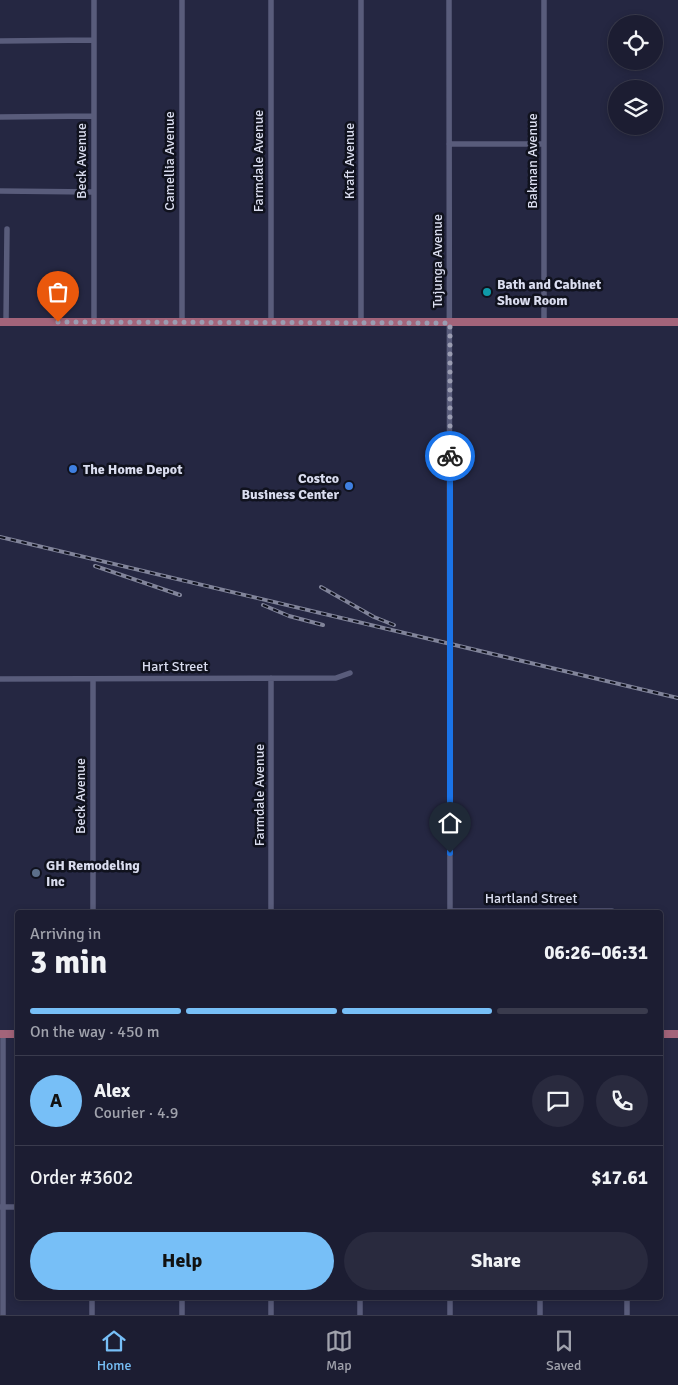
<!DOCTYPE html>
<meta charset="utf-8">
<style>
body{margin:0;font-family:Signika,sans-serif;background:#292a3e;color:#f1f3f6;height:100vh;display:flex;flex-direction:column;font-size:19px;white-space:nowrap}
*{box-sizing:border-box;margin:0}
p{font-size:16px;color:#a0a2ac}
.icon{flex:none;width:28px;height:28px;fill:none;stroke:currentColor;stroke-width:2;stroke-linecap:round;stroke-linejoin:round}
.map{position:relative;flex:1;overflow:hidden}
.side{position:absolute;left:15px;top:910px;width:648px;height:390px;display:flex;flex-direction:column;background:#1c1d32;border-radius:5px;box-shadow:0 2px 8px #0003,0 0 0 1px #3a3b4d}
.side>*{flex:none}
.buttons{position:absolute;left:608px;top:15px;display:grid;gap:10px}
.buttons a{display:grid;place-items:center;width:55px;height:55px;border-radius:50%;background:#1c1d32;box-shadow:0 2px 8px #0003,0 0 0 1px #3a3b4d;font-size:25px}
.pin{position:absolute;display:grid;place-items:center;width:42px;height:42px;color:#fff;margin:-51px -21px;border-radius:50% 50% 50% 0;rotate:-45deg;box-shadow:0 0 5px #0007}
.pin .icon{rotate:45deg}
.courier{position:absolute;display:grid;place-items:center;width:50px;height:50px;margin:-25px;border:4px solid #1a73e8;border-radius:50%;background:#fff;color:#222;box-shadow:0 1px 6px #0007}
.head em{font-style:normal;font-weight:700}
.head div{display:flex;flex-direction:column-reverse}
.head{display:flex;align-items:center;justify-content:space-between;height:85px;padding:0 15px}
h1{font-size:32px;font-weight:700;line-height:38px}
.bar{display:grid;grid-template-columns:repeat(4,1fr);gap:8px 5px;align-content:center;height:60px;padding:0 15px}
.bar i{height:6px;border-radius:4px;background:#3a3b4d}
.bar .on{background:#77bff7}
.bar p{grid-column:span 4}
.line{display:flex;align-items:center;gap:12px;padding:0 15px;border-top:1px solid #3a3b4d}
.line div{flex:1}
.round{display:grid;place-items:center;flex:none;width:52px;height:52px;border-radius:26px;background:#292a3e}
.cta{display:flex;gap:10px;margin-top:auto;padding:10px 15px}
.cta a{flex:1;height:58px;border-radius:30px;background:#77bff7;color:#111;font-size:20px;font-weight:700;line-height:58px;text-align:center}
.cta a+a{background:#292a3e;color:#f1f3f6}
.tab-bar{display:flex;justify-content:space-around;align-items:center;height:70px;border-top:1px solid #3a3b4d;background:#1c1d32;font-size:14px;color:#a0a2ac}
.tab-bar a{display:grid;justify-items:center;gap:2px}
.tab-bar .on{color:#77bff7}
.map>svg:first-child{display:block}
.lines{fill:none;stroke-linecap:round;stroke-linejoin:round}
.minor{stroke:#595c7b;stroke-width:5.5}
.major{stroke:#a3647a;stroke-width:8}
.rail-casing{stroke:#81849a;stroke-width:4}
.rail{stroke:#10121e;stroke-width:2;stroke-dasharray:5.5;stroke-linecap:butt}
.done{stroke:#9b9db2;stroke-width:5;stroke-dasharray:0 9}
.route{stroke:#1a73e8;stroke-width:6}
.culture-dot{fill:#0f9aa8;stroke:#10121e;stroke-width:2}
.shop-dot{fill:#3f7fe0;stroke:#10121e;stroke-width:2}
.service-dot{fill:#5c6f8a;stroke:#10121e;stroke-width:2}
.labels{text-anchor:middle;dominant-baseline:central;stroke-width:5;stroke-linejoin:round;paint-order:stroke}
.street-label{font-size:14px;fill:#daddef;stroke:#10121e}
.poi-label{font-size:14px;font-weight:bold;fill:#daddef;stroke:#10121e;text-anchor:start}
</style>
<div class="map">
<svg width="678" height="1315" viewBox="0 0 678 1315">
<rect width="100%" height="100%" fill="#252742"/>
<g class="lines">
<path class="minor" d="M 94,0 L 94,322
M 182,0 L 182,322
M 449,0 L 450,912
M 544,0 L 544,322
M 0,41 L 93,40
M 0,117 L 93,116
M 449,144 L 544,144
M 0,191 L 93,192
M 6,322 L 7,229
M 271,323 L 271,0
M 361,323 L 361,0
M 0,679 L 336,678 L 350,673
M 93,679 L 93,912
M 450,911 L 612,911
M 271,912 L 271,678
M 3,1034 L 3,1315
M 0,1207 L 18,1207
M 182,1298 L 182,1315
M 360,1298 L 360,1315
M 540,1298 L 540,1315
M 627,1298 L 627,1315
M 92,1315 L 92,1298
M 271,1315 L 271,1298
M 450,1315 L 450,1298"/>
<path class="major" d="M 0,322 L 678,322
M 0,1034 L 18,1034
M 660,1034 L 678,1034"/>
<g class="rail-casing">
<path id="rail" d="M 0,537 L 678,698
M 95,566 L 180,595
M 321,587 L 374,617 L 394,625
M 263,605 L 289,616 L 323,625"/>
</g>
<use href="#rail" class="rail"/>
</g>
<g class="lines">
<path class="done" d="M 58,322 L 450,323 L 450,456"/>
<path class="route" d="M 450,456 L 450,853"/>
</g>
<circle class="culture-dot" cx="487" cy="292" r="5"/>
<g class="shop-dot">
<circle cx="73" cy="469" r="5"/>
<circle cx="349" cy="486" r="5"/>
</g>
<circle class="service-dot" cx="36" cy="873" r="5"/>
<g class="labels">
<g class="street-label">
<text transform="translate(81 161) rotate(-90)">Beck Avenue</text>
<text transform="translate(169 161) rotate(-90)">Camellia Avenue</text>
<text transform="translate(258 161) rotate(-90)">Farmdale Avenue</text>
<text transform="translate(349 161) rotate(-90)">Kraft Avenue</text>
<text transform="translate(532 161) rotate(-90)">Bakman Avenue</text>
<text transform="translate(437 261) rotate(-90)">Tujunga Avenue</text>
<text x="175" y="666">Hart Street</text>
<text transform="translate(259 795) rotate(-90)">Farmdale Avenue</text>
<text transform="translate(80 796) rotate(-90)">Beck Avenue</text>
<text x="531" y="898">Hartland Street</text>
</g>
<g class="poi-label">
<text x="497" y="284">Bath and Cabinet<tspan x="497" dy="16">Show Room</tspan></text>
<text x="83" y="469">The Home Depot</text>
<text x="339" y="478" text-anchor="end">Costco<tspan x="339" dy="16">Business Center</tspan></text>
<text x="46" y="865">GH Remodeling<tspan x="46" dy="16">Inc</tspan></text>
</g>
</g>
</svg>
<div class="buttons">
<a><svg class="icon" aria-label="locate" viewBox="0 0 24 24"><circle cx="12" cy="12" r="6"/><path d="M12 2v4M12 18v4M2 12h4M18 12h4"/></svg></a>
<a><svg class="icon" aria-label="layers" viewBox="0 0 24 24"><path d="M12 4l9 5-9 5-9-5zM3 14l9 5 9-5"/></svg></a>
</div>
<div class="pin" style="left:58px;top:322px;background:#ea580c"><svg class="icon" aria-label="bag" viewBox="0 0 24 24"><path d="M5 8h14l-1 12H6zM9 8a3 3 0 0 1 6 0"/></svg></div>
<div class="pin" style="left:450px;top:853px;background:#1f2937"><svg class="icon" aria-label="home" viewBox="0 0 24 24"><path d="M3 11l9-7 9 7M6 9v11h12V9"/></svg></div>
<div class="courier" style="left:450px;top:456px"><svg class="icon" aria-label="bike" viewBox="0 0 24 24"><circle cx="6" cy="16" r="4"/><circle cx="18" cy="16" r="4"/><path d="M6 16l4-8h5l3 8M10 8l3 8H6M13 5h3"/></svg></div>
<section class="side">
<div class="head"><div><h1>3 min</h1><p>Arriving in</p></div><em>06:26–06:31</em></div>
<div class="bar"><i class="on"></i><i class="on"></i><i class="on"></i><i></i><p>On the way · 450 m</p></div>
<div class="line" style="height:90px"><b class="round" style="background:#77bff7;color:#111">A</b><div><b>Alex</b><p>Courier · 4.9</p></div><a class="round"><svg class="icon" aria-label="chat" viewBox="0 0 24 24"><path d="M4 5h16v11H9l-5 4z"/></svg></a><a class="round"><svg class="icon" aria-label="phone" viewBox="0 0 24 24"><path d="M5 4h4l2 5-3 2q2 4 5 5l2-3 5 2v4C11 20 4 13 5 4z"/></svg></a></div>
<div class="line" style="height:65px"><div>Order #3602</div><b>$17.61</b></div>
<div class="cta"><a>Help</a><a>Share</a></div>
</section>
</div>
<nav class="tab-bar">
<a class="on"><svg class="icon" aria-label="home" viewBox="0 0 24 24"><path d="M3 11l9-7 9 7M6 9v11h12V9"/></svg>Home</a>
<a><svg class="icon" aria-label="map" viewBox="0 0 24 24"><path d="M3 6l6-2 6 2 6-2v14l-6 2-6-2-6 2zM9 4v14M15 6v14"/></svg>Map</a>
<a><svg class="icon" aria-label="saved" viewBox="0 0 24 24"><path d="M7 4h10v16l-5-4-5 4z"/></svg>Saved</a>
</nav>
